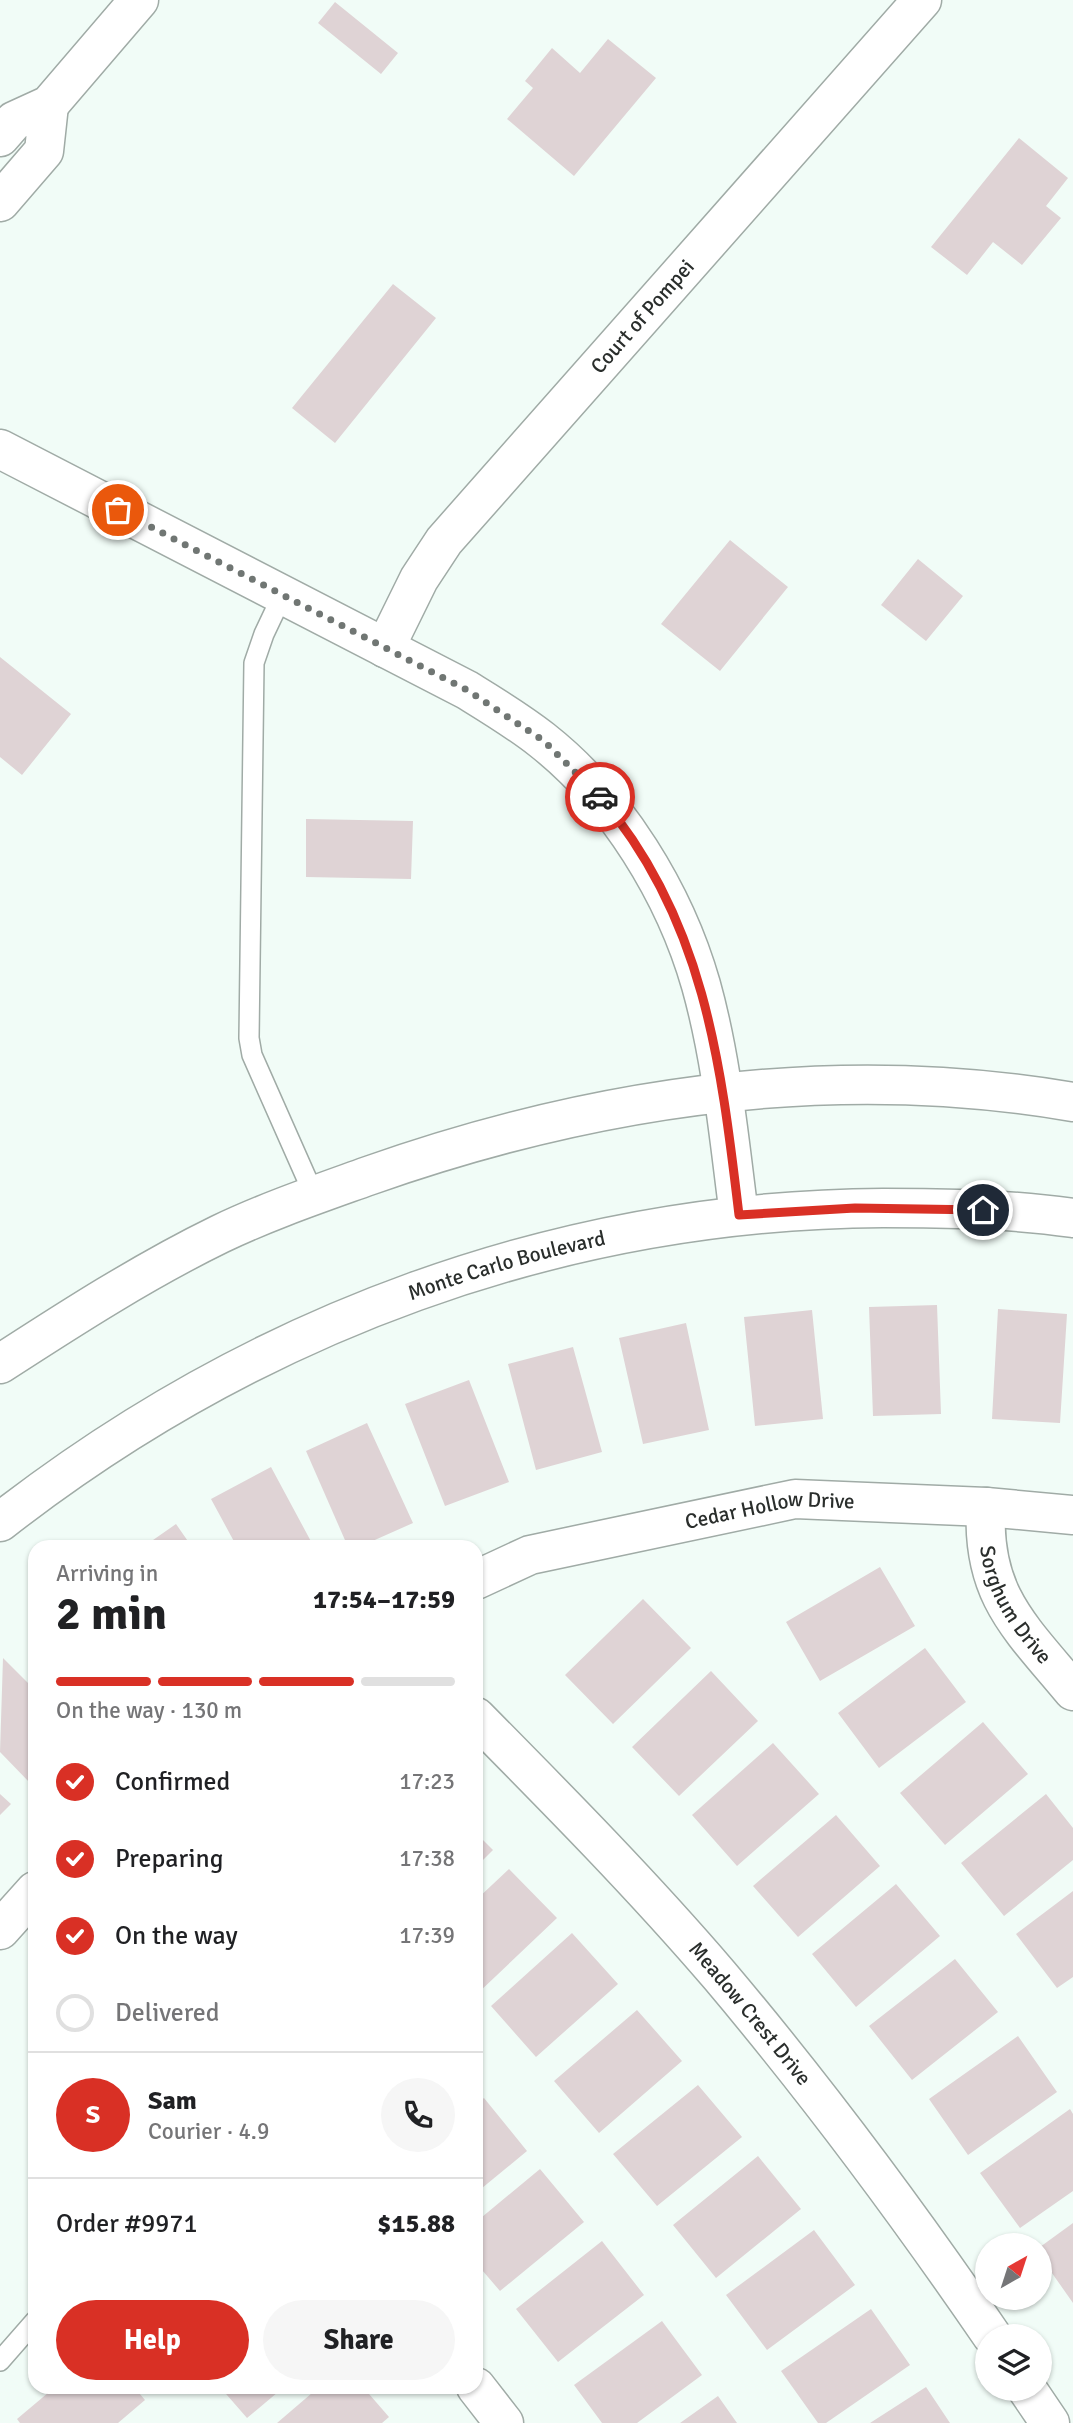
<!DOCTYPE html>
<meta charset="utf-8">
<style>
body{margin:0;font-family:Signika,sans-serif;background:#f6f6f6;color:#202124;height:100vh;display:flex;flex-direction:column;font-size:26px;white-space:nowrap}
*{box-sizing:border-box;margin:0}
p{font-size:23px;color:#757577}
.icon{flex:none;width:38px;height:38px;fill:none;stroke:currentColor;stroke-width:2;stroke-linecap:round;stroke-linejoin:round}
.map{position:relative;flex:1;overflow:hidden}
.side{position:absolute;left:28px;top:1540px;width:455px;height:854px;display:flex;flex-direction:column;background:#fff;border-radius:21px;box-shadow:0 2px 5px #0004}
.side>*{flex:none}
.needle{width:46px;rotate:39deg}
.controls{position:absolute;left:975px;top:2233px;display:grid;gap:14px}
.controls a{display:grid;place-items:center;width:77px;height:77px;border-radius:50%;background:#fff;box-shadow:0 2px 5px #0004;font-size:35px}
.pin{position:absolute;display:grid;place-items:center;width:60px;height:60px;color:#fff;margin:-30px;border:4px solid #fff;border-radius:50%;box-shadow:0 2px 7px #0007}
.courier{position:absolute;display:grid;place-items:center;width:70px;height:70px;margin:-35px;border:5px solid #d93025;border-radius:50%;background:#fff;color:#222;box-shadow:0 2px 9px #0007}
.headline em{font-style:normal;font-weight:700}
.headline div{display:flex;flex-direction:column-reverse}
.headline{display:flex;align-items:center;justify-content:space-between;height:119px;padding:0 28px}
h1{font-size:46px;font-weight:700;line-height:52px}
.bar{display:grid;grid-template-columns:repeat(4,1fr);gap:10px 7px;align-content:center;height:84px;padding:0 28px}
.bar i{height:9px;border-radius:5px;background:#e0e0e0}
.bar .selected{background:#d93025}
.bar p{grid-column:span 4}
.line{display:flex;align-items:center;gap:18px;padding:0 28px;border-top:2px solid #e0e0e0}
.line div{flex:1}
.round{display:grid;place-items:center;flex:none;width:74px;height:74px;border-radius:37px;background:#f6f6f6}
ol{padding:0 28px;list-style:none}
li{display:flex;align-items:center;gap:21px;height:77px}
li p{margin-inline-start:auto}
li .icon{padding:7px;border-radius:50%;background:#d93025;color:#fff;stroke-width:4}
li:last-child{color:#757577}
li i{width:38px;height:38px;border:4px solid #e0e0e0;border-radius:50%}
.cta{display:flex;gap:14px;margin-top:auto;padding:14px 28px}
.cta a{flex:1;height:80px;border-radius:42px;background:#d93025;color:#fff;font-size:28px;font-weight:700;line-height:80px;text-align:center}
.cta a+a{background:#f6f6f6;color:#202124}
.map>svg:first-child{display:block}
.building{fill:#dfd3d5}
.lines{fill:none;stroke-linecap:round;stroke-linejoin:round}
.lane-casing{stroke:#a0aba6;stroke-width:22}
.street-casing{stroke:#a0aba6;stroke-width:41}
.secondary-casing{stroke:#a0aba6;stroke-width:41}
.lane{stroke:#fff;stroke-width:19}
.street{stroke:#fff;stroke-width:38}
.secondary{stroke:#fff;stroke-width:38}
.done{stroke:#707673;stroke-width:7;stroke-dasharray:0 12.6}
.route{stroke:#d93025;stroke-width:9}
.labels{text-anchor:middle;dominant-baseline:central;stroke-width:7;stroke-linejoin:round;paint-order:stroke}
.street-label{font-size:21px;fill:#2a2e2c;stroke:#f1fcf7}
</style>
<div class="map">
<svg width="1073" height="2423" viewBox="0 0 1073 2423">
<rect width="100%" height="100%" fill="#f1fcf7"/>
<path class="building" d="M 335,2 L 398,53 L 381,74 L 318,23 Z
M 608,39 L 656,78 L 574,176 L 507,119 L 533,88 L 525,81 L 552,48 L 580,73 Z
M 1019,138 L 1068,178 L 1046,206 L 1061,218 L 1022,265 L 993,242 L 967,275 L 931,247 Z
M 393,284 L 436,318 L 335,443 L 292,408 Z
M 730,540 L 788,587 L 720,671 L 661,624 Z
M 918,559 L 963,596 L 926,641 L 881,605 Z
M 0,657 L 71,714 L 22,775 L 0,757 Z
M 306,819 L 413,821 L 411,879 L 306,877 Z
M 937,1305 L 941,1414 L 873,1416 L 869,1307 Z
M 998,1309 L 1067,1314 L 1060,1423 L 992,1419 Z
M 812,1310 L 823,1419 L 755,1426 L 744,1317 Z
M 686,1323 L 709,1430 L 643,1444 L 619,1338 Z
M 573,1347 L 602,1452 L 536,1470 L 508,1364 Z
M 469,1380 L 509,1482 L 445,1506 L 405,1404 Z
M 367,1423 L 413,1523 L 359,1547 L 348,1547 L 306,1451 Z
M 271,1467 L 314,1547 L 237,1547 L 211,1499 Z
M 176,1524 L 192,1547 L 143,1547 Z
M 880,1567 L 915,1626 L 820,1681 L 786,1622 Z
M 643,1599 L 691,1648 L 613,1724 L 565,1675 Z
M 925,1648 L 966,1702 L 879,1768 L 838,1713 Z
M 3,1658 L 35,1690 L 35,1780 L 31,1784 L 0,1752 Z
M 711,1671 L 758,1721 L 679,1796 L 632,1747 Z
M 983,1722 L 1028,1774 L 945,1845 L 900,1793 Z
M 773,1743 L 819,1794 L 737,1866 L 692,1815 Z
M 0,1794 L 11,1804 L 0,1815 Z
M 1046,1794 L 1073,1828 L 1073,1860 L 1004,1916 L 961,1863 Z
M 836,1815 L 880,1866 L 798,1937 L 753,1886 Z
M 476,1833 L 493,1850 L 476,1867 Z
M 509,1869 L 557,1918 L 477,1994 L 476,1900 Z
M 896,1884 L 940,1936 L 856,2007 L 812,1954 Z
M 1073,1891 L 1073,1977 L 1057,1988 L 1016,1934 Z
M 572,1933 L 618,1984 L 536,2057 L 491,2006 Z
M 955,1959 L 998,2012 L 912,2080 L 869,2026 Z
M 637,2010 L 682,2061 L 599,2133 L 554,2081 Z
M 1018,2036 L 1057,2092 L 968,2155 L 929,2099 Z
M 698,2085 L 742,2137 L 657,2206 L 613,2154 Z
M 484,2098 L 527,2151 L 476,2193 L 476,2104 Z
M 1070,2109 L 1073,2114 L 1073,2191 L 1020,2228 L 980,2173 Z
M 758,2156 L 801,2209 L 716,2278 L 673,2225 Z
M 540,2169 L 584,2222 L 500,2291 L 476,2263 L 476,2222 Z
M 1073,2223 L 1073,2303 L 1040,2256 L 1040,2247 Z
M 814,2230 L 855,2285 L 767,2350 L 726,2295 Z
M 602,2241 L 644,2295 L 558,2362 L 516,2309 Z
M 871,2309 L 910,2365 L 826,2423 L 818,2423 L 781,2371 Z
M 662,2321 L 702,2375 L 637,2423 L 602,2423 L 574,2385 Z
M 55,2387 L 134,2387 L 145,2400 L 118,2423 L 20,2423 L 17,2419 Z
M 220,2387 L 284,2387 L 247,2418 Z
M 319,2387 L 363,2387 L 389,2417 L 382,2423 L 277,2423 Z
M 926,2387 L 950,2423 L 870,2423 Z
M 718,2396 L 737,2423 L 680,2423 Z"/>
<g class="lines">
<g class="lane-casing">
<path id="lane" d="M 282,596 L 264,634 L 254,663 L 249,1038 L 252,1055 L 314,1195
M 0,2361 L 35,2321"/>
</g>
<g class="street-casing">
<g id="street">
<path d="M 0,137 L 14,121 L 49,105 L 139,0"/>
<path d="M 0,202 L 44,151 L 49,105"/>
<path d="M 0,449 L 467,690 C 493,706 518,721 542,740 C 617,799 675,894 701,985 C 722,1060 729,1139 739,1215"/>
<path id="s1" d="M 385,648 L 419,579 L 444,541 L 922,0"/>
<path id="s2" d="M 986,1507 C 981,1595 1021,1628 1073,1691"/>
<path id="s3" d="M 476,1580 L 530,1555 L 795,1499 L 986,1507 L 1073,1515"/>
<path id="s4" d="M 476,1717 C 559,1801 643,1886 720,1976 C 817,2091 907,2212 992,2336"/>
<path d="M 0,1930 L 35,1891"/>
<path d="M 476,2387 L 504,2423"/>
<path d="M 1027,2389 L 1050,2423"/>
</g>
</g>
<g class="secondary-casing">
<g id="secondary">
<path d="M 0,1364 C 71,1318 144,1271 220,1234 C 268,1211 318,1194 368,1176 C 595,1096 833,1061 1073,1102"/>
<path id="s5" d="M 0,1522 C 254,1324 559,1210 883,1208 C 947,1208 1010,1209 1073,1218"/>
</g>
</g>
<use href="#lane" class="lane"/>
<use href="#street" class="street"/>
<use href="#secondary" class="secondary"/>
</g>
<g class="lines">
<path class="done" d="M 118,510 L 467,690 L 544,741 L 600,797"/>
<path class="route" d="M 600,797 C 704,918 721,1063 739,1215 L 855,1208 L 983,1210"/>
</g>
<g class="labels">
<g class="street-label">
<text stroke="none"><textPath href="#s1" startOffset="422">Court of Pompei</textPath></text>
<text stroke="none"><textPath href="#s5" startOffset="572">Monte Carlo Boulevard</textPath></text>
<text stroke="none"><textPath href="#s3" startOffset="304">Cedar Hollow Drive</textPath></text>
<text stroke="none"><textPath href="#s2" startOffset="105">Sorghum Drive</textPath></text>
<text stroke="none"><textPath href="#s4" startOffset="404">Meadow Crest Drive</textPath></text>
</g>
</g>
</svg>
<div class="controls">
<a><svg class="needle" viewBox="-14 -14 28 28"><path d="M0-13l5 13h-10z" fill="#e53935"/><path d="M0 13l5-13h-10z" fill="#757577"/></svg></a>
<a><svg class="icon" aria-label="layers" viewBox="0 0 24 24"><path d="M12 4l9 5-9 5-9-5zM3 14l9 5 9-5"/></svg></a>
</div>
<div class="pin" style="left:118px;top:510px;background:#ea580c"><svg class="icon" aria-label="bag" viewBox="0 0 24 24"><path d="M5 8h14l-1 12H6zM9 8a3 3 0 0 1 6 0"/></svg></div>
<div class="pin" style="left:983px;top:1210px;background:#1f2937"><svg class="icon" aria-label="home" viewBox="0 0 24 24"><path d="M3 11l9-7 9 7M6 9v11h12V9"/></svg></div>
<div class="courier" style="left:600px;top:797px"><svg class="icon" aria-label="car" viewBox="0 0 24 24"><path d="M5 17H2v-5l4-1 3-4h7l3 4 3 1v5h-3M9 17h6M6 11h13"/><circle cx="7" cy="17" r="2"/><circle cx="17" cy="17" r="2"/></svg></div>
<section class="side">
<div class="headline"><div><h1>2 min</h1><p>Arriving in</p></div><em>17:54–17:59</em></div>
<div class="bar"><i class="selected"></i><i class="selected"></i><i class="selected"></i><i></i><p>On the way · 130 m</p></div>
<ol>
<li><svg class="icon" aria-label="check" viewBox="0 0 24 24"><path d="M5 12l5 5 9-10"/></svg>Confirmed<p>17:23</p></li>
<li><svg class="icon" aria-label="check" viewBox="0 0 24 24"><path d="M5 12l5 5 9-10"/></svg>Preparing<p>17:38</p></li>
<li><svg class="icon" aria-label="check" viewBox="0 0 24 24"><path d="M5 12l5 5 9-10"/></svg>On the way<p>17:39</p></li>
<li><i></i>Delivered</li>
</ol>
<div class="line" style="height:126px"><b class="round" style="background:#d93025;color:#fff">S</b><div><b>Sam</b><p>Courier · 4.9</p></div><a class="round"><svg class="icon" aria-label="phone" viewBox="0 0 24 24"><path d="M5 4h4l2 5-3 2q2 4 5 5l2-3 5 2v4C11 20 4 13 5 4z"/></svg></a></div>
<div class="line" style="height:91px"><div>Order #9971</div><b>$15.88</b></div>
<div class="cta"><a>Help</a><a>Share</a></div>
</section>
</div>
